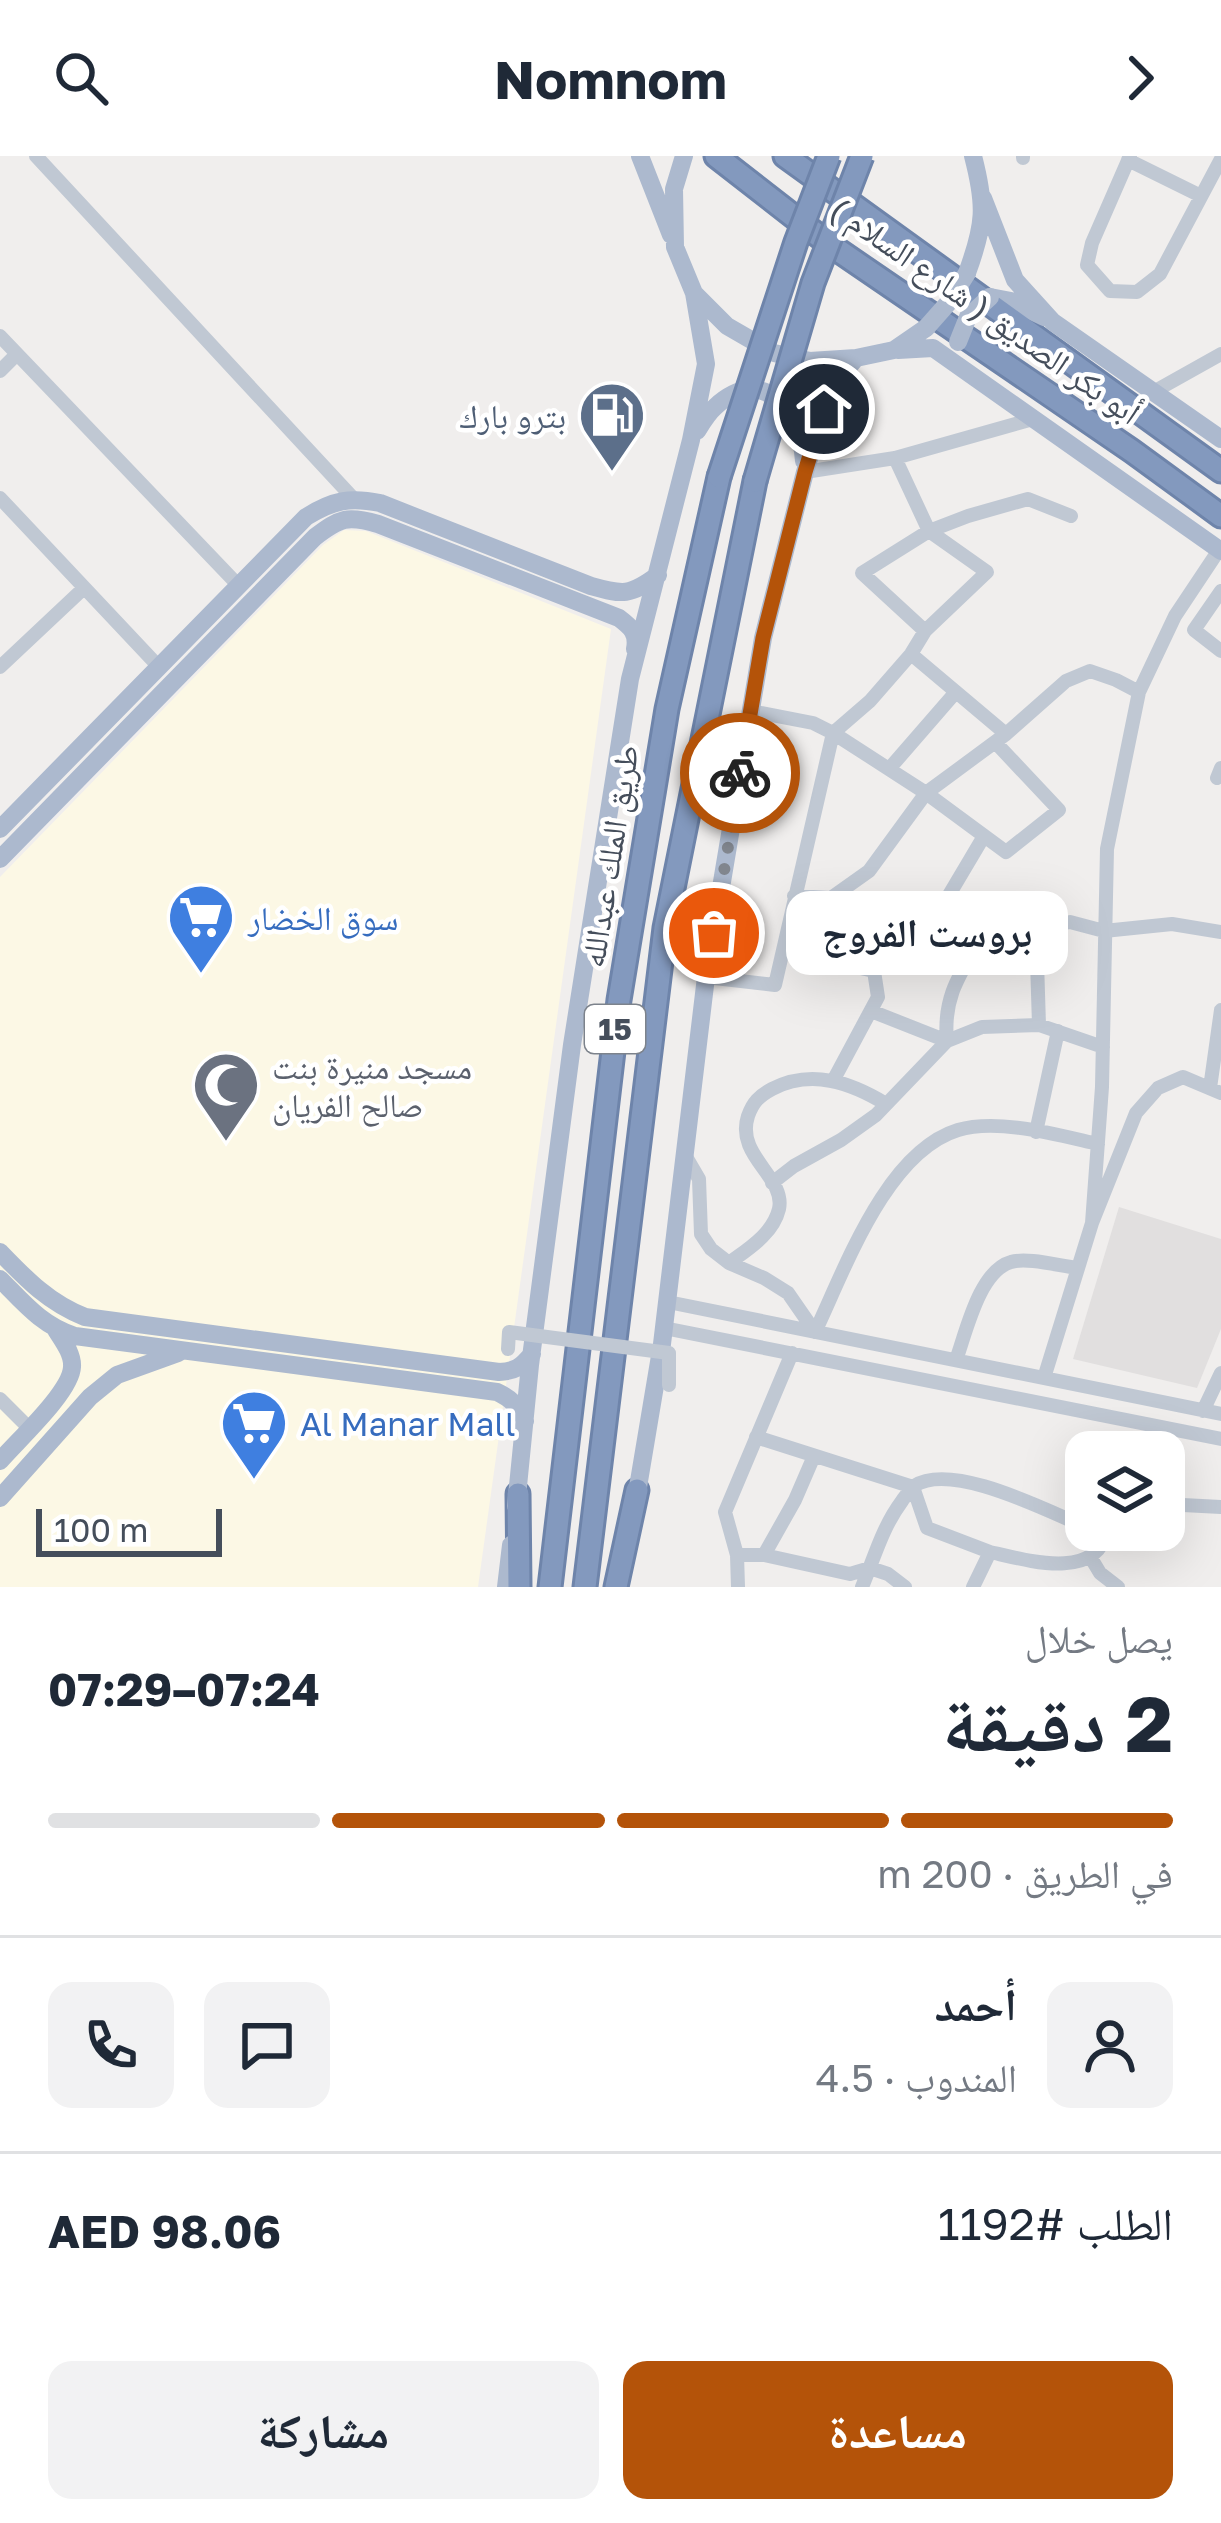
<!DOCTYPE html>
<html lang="ar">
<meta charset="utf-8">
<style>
body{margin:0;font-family:"Golos Text","Noto Naskh Arabic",sans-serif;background:#f2f2f3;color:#1f2937;direction:rtl;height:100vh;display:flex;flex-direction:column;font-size:45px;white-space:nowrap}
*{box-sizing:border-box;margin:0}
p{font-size:39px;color:#747a83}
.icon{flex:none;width:66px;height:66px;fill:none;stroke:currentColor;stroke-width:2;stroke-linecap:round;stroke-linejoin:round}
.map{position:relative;height:1431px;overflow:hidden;direction:ltr}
.side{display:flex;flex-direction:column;background:#fff;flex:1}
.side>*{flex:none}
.tools{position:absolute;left:1065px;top:1275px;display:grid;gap:24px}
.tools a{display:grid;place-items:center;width:120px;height:120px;border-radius:24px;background:#fff;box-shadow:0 12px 48px #0002;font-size:60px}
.scale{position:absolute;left:36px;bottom:30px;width:186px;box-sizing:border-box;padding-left:12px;border:6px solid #454e5b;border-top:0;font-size:33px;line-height:42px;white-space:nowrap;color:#454e5b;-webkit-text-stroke:9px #fff;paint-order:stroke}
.pin{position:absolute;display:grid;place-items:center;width:102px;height:102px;color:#fff;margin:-51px;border:6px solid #fff;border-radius:50%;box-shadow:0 3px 12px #0007}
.courier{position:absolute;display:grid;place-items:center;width:120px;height:120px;margin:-60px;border:9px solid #b45309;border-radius:50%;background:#fff;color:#222;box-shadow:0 3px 15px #0007}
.bubble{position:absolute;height:84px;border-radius:24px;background:#fff;box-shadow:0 12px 48px #0002;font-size:39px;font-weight:700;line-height:84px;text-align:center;direction:rtl}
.head em{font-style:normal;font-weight:700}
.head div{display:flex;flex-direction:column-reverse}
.head{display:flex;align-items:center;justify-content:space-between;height:204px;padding:0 48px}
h1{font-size:78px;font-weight:700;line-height:90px}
.bar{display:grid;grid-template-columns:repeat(4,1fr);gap:18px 12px;align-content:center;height:144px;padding:0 48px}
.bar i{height:15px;border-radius:9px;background:#e0e1e3}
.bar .selected{background:#b45309}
.bar p{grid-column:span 4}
.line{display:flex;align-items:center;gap:30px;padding:0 48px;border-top:3px solid #e0e1e3}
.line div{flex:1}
.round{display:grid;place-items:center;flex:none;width:126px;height:126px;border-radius:24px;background:#f2f2f3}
.button{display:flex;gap:24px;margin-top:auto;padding:24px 48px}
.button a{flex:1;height:138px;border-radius:24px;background:#b45309;color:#fff;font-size:48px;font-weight:700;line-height:138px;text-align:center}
.button a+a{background:#f2f2f3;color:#1f2937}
header{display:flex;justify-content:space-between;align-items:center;height:156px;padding:0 48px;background:#fff;font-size:54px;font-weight:700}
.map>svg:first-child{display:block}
.commercial{fill:#fcf8e5}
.education{fill:#e1dfdf}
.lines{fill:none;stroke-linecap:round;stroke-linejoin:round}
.highway-casing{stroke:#6e84aa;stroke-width:27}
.minor{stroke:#c0c8d3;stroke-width:14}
.major{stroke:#acb9ce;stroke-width:18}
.highway{stroke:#8399be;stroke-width:21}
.highway-bridge-casing{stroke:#6e84aa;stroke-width:27;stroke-linecap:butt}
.minor-bridge{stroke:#c0c8d3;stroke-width:14}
.major-bridge{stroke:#acb9ce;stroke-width:18}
.highway-bridge{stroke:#8399be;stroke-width:21}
.done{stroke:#81868e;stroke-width:12;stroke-dasharray:0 21.6}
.route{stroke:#b45309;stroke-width:15}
.labels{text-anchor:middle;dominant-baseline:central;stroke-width:9;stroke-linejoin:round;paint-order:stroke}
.shield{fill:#fff;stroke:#7d838c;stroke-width:3}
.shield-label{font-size:30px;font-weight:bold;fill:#454e5b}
.street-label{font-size:33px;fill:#454e5b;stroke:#fff}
.service-label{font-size:33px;fill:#4e5e75;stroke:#fff;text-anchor:end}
.shop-label{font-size:33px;fill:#366cbe;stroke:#fff;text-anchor:start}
.worship-label{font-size:33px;fill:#5b616d;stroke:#fff;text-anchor:start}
</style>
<header><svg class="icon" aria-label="forward" viewBox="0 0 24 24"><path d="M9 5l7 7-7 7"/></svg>Nomnom<svg class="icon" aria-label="search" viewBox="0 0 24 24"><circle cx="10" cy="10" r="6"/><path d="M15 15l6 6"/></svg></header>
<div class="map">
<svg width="1221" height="1431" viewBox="0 0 1221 1431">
<rect width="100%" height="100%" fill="#f0eeed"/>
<path class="commercial" d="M 344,374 L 366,375 L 611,473 L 478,1431 L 0,1431 L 0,721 L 323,389 Z"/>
<path class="education" d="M 1119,1051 L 1221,1083 L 1221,1173 L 1197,1232 L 1073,1203 Z"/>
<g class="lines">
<g class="highway-casing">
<path id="highway" d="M 716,0 L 829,88 L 1132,295 L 1221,360
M 785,0 L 1221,315
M 518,1338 L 519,1431
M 550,1431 L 619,844 L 667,553 L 719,321
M 585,1431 L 665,772 L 755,325
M 616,1431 L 637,1334"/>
</g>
<path class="minor" d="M 36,0 L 353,342
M 1130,0 L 1092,87 L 1087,109 L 1110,135 L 1137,136 L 1160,118 L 1221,3
M 1023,2 L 1023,0
M 1128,4 L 1201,40
M 0,180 L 239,430
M 0,215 L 17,198
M 1155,235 L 1221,198
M 805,316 L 895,302 L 1033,263
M 0,342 L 159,511
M 1221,435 L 1194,474 L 1221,495
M 925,475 L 862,417 L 929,375 L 968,360 L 1028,343 L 1071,360
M 911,498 L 1006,578
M 0,511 L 84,432
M 751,555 L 813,567 L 833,577 L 926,637 L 1006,696 L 1059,654 L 995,586
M 889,613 L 955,537
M 1217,622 L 1221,612
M 794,740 L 831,742 L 879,752 L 979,785 L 1003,785 L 1036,773 L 1070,766 L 1104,775 L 1172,768 L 1221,776
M 831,742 L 869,715 L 926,637 L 1006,578 L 1066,525 L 1090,515 L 1116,524 L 1139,536
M 930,771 L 984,680
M 1036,773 L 1039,869
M 783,795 L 874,815
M 706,821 L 775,829 L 833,577 L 870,545 L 911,498 L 925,475 L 987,416 L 929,375 L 895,302
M 871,855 L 947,885 C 943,843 958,821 979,785
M 833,925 L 878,841 L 874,815 L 904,761
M 1210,932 L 1221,854
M 1036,976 L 1058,875
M 685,999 L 699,1023 L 701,1078 L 711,1093 L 729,1107 L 764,1122 L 788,1137 L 815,1176
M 772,1027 L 794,1010 L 841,984 L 876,959 L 947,885 L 982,871 L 1039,869 L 1103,891
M 1092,1067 L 1102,931 L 1107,693 L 1139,536 L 1175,460 L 1219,394
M 729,1107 C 748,1093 773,1078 779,1053 C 786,1021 735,1000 748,960 C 753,946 759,940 772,933 C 811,913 850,926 886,948
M 668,1146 L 1221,1258
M 664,1172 L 1221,1283
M 815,1176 C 845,1113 886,996 958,974 C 998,962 1058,979 1098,988
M 956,1204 C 966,1177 979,1115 1011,1106 C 1027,1101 1060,1110 1078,1112
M 1044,1222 L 1092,1067 L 1136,957 L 1158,932 L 1183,921 L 1221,937
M 0,1243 L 29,1272
M 1203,1255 L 1221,1217
M 756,1281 L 913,1331 L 927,1372 L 990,1396 L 973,1431
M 1164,1348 L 1221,1351
M 990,1396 C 1026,1404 1097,1426 1107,1374
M 737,1399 L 764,1399 L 850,1418 L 870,1412 L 888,1418 L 905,1431
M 764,1399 L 795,1344 L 814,1300
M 1091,1402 L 1100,1417 L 1118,1431
M 738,1431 L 737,1399 L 725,1356 L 792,1197
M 862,1431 C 875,1400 882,1372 902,1345 C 903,1343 912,1332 914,1330 C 952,1305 1047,1355 1086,1371"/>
<path class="major" d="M 640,0 L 671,79
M 684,0 L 674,33 L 675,91 L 694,137 L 727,170 L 774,197 L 810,205 L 856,202 L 894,194 L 926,172
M 983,42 L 1015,124 L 1053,166 L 1221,283
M 967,117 C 985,68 986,50 973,0
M 990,141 L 1011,145 L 1044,161
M 898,194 L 933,192 L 1221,395
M 697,275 C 702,267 708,257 715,251 C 763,206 801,256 804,305
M 0,673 L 306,361 C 333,344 350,341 380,347 L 591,430 C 623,439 630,440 658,419
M 0,703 L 315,381 C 340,362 347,359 378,368 L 619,462 C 631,471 638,477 635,493
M 0,1096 C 26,1123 49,1147 85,1161 L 499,1216 C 516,1215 521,1211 532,1198
M 0,1123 C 23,1146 42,1170 75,1180 L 497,1236 C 512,1243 518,1250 525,1265
M 0,1305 C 17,1285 71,1236 72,1211 C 73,1198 63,1185 56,1174
M 0,1342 L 90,1241 L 117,1219 L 178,1197
M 636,1343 L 662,1188 L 706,821 L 763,482 L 805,316 L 824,253 L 836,226 L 856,202
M 516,1350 L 530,1209 L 572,889 L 630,523 L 691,284 L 706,208 L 694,137
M 506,1431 L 511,1389"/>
<use href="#highway" class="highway"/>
<g class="highway-bridge-casing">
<path id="highway-bridge" d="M 719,321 L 796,86 L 829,0
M 755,325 L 813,127 L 862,0"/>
</g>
<path class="minor-bridge" d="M 508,1193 L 509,1176 L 669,1197 L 669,1229"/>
<path class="major-bridge" d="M 926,172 L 949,146 L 967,117
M 958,186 L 968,161 L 990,141"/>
<use href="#highway-bridge" class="highway-bridge"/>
</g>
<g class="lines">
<path class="done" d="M 714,777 L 740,617"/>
<path class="route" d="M 740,617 L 763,482 L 805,316 L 824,253"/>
</g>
<defs>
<g id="fuel-pin" transform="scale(3.45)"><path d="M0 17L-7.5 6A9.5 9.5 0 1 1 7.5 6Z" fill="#5c6f8a" stroke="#fff"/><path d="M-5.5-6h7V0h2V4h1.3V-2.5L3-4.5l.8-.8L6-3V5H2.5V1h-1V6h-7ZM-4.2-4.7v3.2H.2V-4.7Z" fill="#fff"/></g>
<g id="supermarket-pin" transform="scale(3.45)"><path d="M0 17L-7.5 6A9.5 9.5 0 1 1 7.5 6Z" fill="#3f7fe0" stroke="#fff"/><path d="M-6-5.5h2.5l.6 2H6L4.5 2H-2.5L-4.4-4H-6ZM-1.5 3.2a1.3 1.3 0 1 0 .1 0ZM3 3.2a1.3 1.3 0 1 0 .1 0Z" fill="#fff"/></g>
<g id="mosque-pin" transform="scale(3.45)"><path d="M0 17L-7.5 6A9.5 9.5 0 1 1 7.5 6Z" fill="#6b7280" stroke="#fff"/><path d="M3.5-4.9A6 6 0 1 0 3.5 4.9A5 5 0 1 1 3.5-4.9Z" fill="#fff"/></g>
</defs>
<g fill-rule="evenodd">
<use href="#fuel-pin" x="612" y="259"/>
<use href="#supermarket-pin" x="201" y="761"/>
<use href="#mosque-pin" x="226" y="929"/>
<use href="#supermarket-pin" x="254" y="1267"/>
</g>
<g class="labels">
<rect class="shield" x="585" y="849" width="60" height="48" rx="9"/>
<g class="shield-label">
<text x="615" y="873">15</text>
</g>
<g class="street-label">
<text transform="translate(986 154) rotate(35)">( شارع السلام ) أبو بكر الصديق</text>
<text transform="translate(609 700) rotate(-81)">طريق الملك عبدالله</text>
</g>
<g class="service-label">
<text x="566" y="259">بترو بارك</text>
</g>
<g class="shop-label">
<text x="248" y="761">سوق الخضار</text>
<text x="300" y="1267">Al Manar Mall</text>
</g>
<g class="worship-label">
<text x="272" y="910">مسجد منيرة بنت<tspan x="272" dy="38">صالح الفريان</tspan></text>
</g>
</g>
</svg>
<div class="tools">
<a><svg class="icon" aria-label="layers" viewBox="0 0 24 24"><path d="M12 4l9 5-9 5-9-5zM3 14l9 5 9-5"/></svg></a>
</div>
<div class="scale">100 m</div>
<div class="pin" style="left:714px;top:777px;background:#ea580c"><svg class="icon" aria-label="bag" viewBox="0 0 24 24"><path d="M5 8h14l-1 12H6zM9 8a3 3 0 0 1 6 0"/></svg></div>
<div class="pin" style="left:824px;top:253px;background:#1f2937"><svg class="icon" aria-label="home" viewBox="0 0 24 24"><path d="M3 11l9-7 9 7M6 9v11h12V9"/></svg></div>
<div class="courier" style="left:740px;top:617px"><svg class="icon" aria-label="bike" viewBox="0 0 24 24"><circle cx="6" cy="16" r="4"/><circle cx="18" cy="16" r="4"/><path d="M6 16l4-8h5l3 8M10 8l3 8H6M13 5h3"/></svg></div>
<div class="bubble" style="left:786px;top:735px;width:282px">بروست الفروج</div>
</div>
<section class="side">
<div class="head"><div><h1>2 دقيقة</h1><p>يصل خلال</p></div><em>07:24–07:29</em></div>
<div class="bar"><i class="selected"></i><i class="selected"></i><i class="selected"></i><i></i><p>في الطريق · 200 m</p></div>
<div class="line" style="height:216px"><a class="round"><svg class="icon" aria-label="person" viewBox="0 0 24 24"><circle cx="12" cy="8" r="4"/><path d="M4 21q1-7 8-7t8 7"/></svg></a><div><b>أحمد</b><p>المندوب · 4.5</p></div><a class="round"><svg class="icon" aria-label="chat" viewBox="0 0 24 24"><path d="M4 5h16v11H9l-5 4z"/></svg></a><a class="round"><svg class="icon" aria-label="phone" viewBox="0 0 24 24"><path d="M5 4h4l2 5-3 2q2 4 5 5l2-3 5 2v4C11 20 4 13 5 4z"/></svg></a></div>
<div class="line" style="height:156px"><div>الطلب #1192</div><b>AED 98.06</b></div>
<div class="button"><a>مساعدة</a><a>مشاركة</a></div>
</section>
